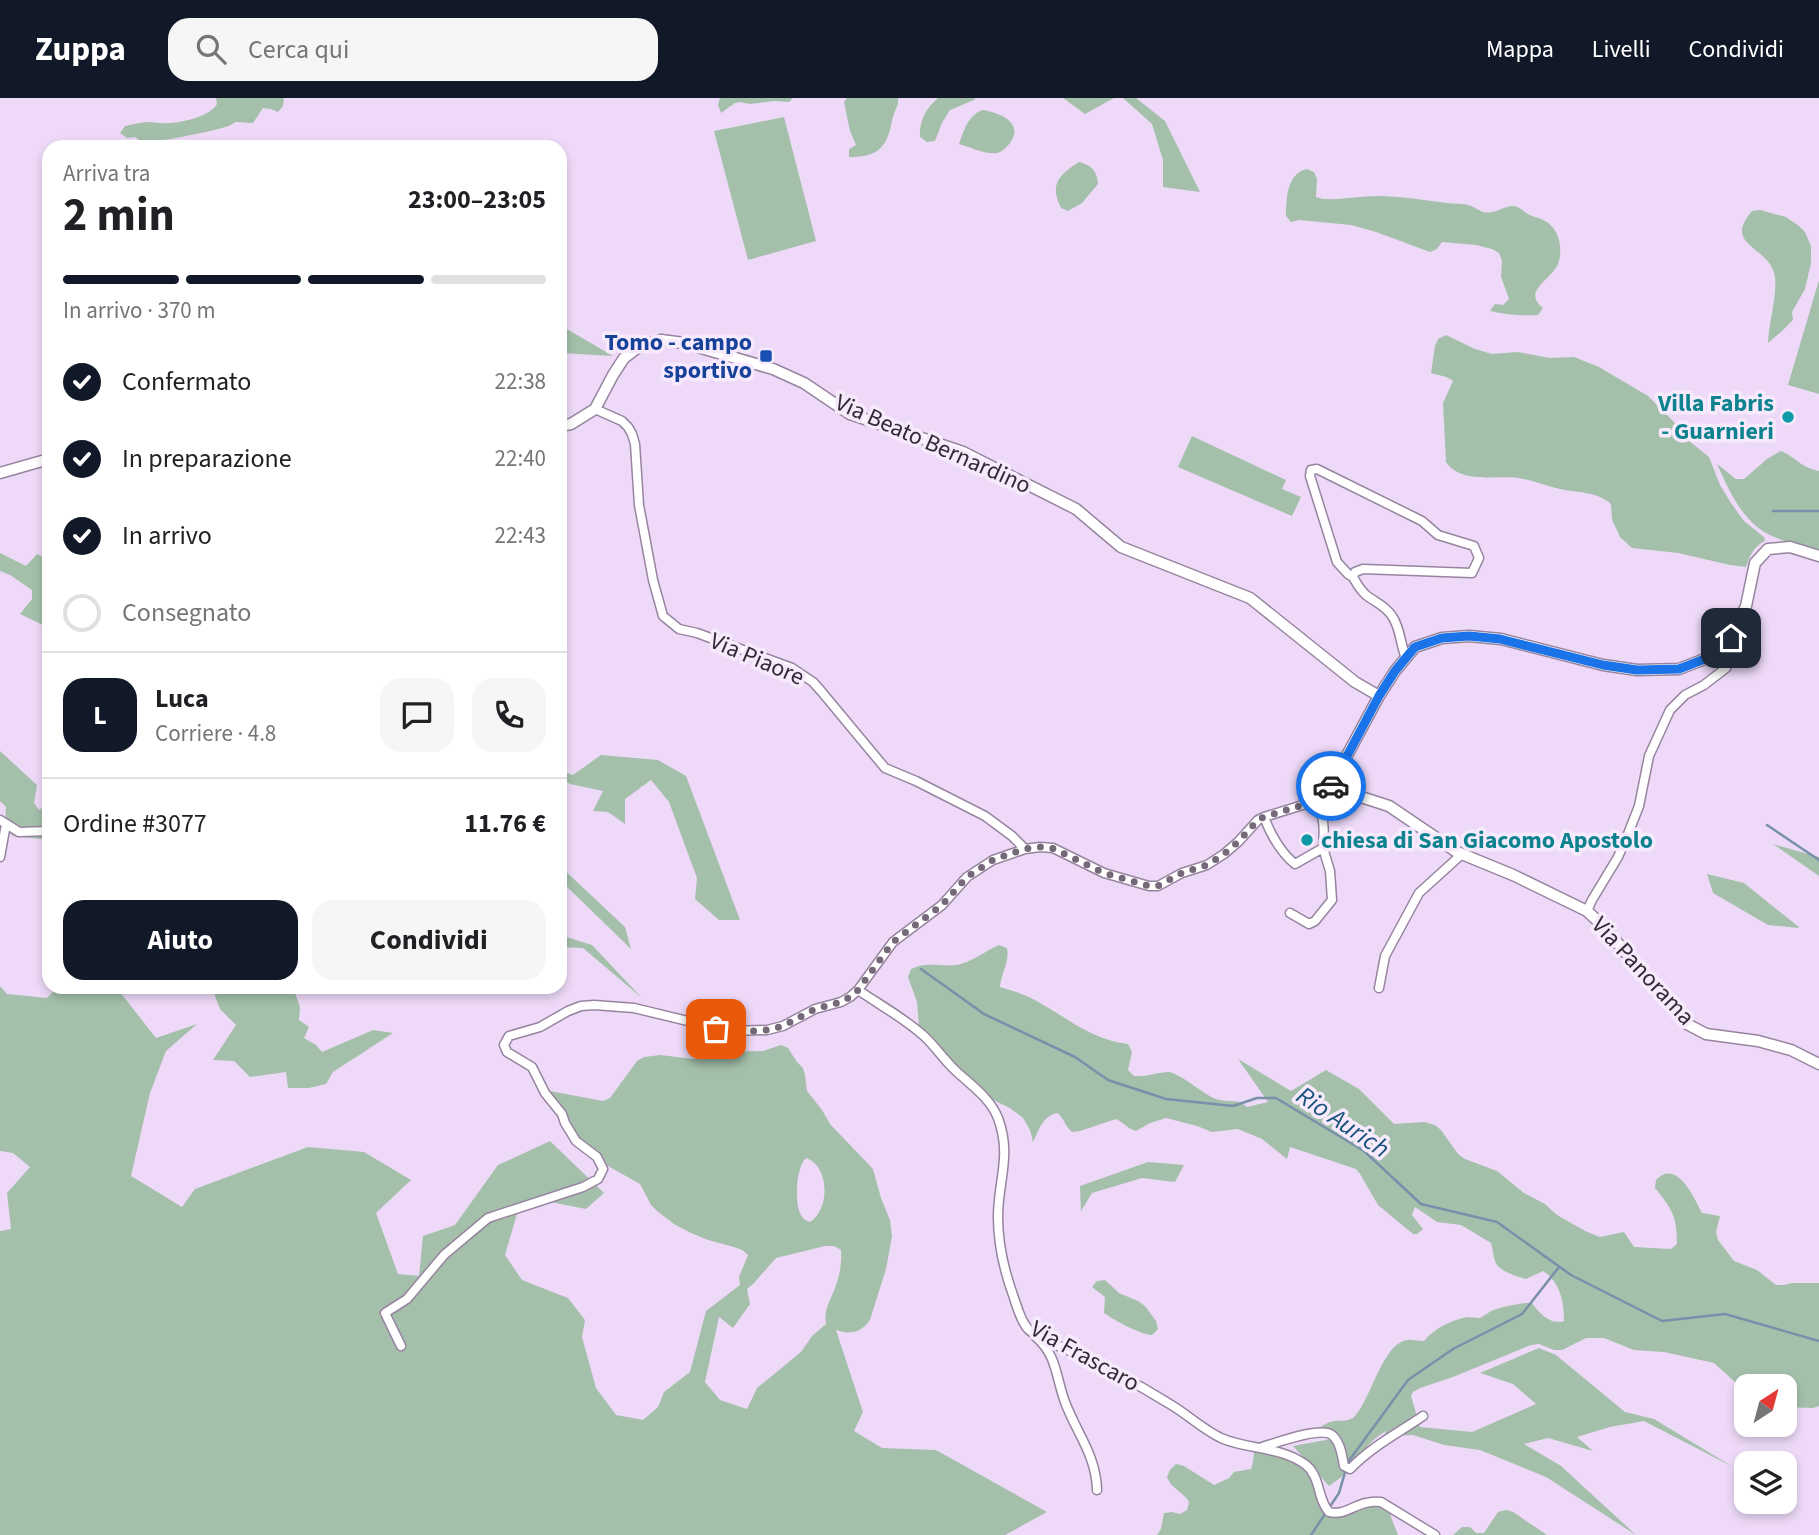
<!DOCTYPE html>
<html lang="it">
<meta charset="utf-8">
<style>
body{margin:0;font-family:"Source Sans 3",sans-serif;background:#f6f6f6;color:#202124;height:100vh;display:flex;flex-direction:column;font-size:26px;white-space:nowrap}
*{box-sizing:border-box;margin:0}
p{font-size:23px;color:#757577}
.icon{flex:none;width:38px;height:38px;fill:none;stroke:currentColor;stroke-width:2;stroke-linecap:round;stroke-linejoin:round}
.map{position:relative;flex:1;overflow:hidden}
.drawer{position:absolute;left:42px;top:42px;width:525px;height:854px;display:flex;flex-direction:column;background:#fff;border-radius:21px;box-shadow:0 4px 10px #0003}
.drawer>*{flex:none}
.needle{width:46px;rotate:36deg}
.tools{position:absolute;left:1734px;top:1276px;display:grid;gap:14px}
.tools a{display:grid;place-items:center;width:63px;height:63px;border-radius:14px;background:#fff;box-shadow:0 4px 10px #0003;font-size:35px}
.pin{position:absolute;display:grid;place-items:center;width:60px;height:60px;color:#fff;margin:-30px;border-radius:14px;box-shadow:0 4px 10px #0006}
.courier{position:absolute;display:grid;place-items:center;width:70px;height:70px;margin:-35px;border:5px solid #1a73e8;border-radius:50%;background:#fff;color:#222;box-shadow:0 2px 9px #0007}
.head em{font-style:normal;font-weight:700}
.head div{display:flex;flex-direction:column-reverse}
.head{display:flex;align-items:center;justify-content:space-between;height:119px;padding:0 21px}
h1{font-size:46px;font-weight:700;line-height:52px}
.bar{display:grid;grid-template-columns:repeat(4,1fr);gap:10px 7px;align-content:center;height:84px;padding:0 21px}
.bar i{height:9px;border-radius:5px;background:#e0e0e0}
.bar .selected{background:#111827}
.bar p{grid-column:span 4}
.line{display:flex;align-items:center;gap:18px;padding:0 21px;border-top:2px solid #e0e0e0}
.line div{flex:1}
.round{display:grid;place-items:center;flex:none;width:74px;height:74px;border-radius:21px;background:#f6f6f6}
ol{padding:0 21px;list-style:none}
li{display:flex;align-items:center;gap:21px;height:77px}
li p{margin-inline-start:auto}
li .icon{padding:7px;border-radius:50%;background:#111827;color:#fff;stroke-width:4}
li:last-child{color:#757577}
li i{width:38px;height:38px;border:4px solid #e0e0e0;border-radius:50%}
.button{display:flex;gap:14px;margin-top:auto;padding:14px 21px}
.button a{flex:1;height:80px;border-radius:21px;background:#111827;color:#fff;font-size:28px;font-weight:700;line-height:80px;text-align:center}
.button a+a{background:#f6f6f6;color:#202124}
header{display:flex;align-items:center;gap:42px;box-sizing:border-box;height:98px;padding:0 35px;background:#111827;color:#fff}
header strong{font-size:33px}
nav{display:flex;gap:38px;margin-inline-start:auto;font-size:24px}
.search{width:490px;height:63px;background:#f6f6f6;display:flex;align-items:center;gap:18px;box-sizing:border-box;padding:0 24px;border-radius:21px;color:#757577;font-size:26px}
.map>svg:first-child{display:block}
.green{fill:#a4c0ab;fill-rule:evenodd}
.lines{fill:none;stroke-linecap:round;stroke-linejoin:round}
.stream{stroke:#7990ab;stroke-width:2.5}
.minor-casing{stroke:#97849f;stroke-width:11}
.tertiary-casing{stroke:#97849f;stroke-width:13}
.minor{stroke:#fff;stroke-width:8}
.tertiary{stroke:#fff;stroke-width:10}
.done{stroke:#746879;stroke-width:7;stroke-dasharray:0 12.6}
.route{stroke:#1a73e8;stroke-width:9}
.transit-dot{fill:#1a4fb4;stroke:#f7eafc;stroke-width:2.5}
.culture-dot{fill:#0f9aa8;stroke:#f7eafc;stroke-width:2.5}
.labels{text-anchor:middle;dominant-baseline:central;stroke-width:7;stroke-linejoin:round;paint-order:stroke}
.transit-label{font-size:24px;font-weight:bold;fill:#164399;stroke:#f7eafc;text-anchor:end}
.culture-label{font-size:24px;font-weight:bold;fill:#0d838f;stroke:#f7eafc;text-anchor:end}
.street-label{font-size:24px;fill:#322a35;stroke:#f7eafc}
.water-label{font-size:26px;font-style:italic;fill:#1a537e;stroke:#f7eafc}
</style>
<header>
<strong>Zuppa</strong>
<div class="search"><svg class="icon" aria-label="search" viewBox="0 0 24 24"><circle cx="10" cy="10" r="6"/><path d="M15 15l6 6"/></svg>Cerca qui</div>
<nav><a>Mappa</a><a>Livelli</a><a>Condividi</a></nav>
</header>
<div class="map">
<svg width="1819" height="1437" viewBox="0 0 1819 1437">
<rect width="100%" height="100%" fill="#eedaf8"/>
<path class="green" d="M 216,0 L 284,0 L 283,8 L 278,14 L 271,11 L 263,10 L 253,25 L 236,24 L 229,28 L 211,33 L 171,41 L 142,44 L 135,39 L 127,40 L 120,35 L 125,28 C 132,26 140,25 147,24 C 155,24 163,26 170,25 C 185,24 210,18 217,6 Z
M 720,0 L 793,0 L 789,4 L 774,3 L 750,6 L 739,4 L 735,5 L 721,15 L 718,7 Z
M 847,0 L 898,0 C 899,8 896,9 894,16 C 892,20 892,24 891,28 C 885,53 874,59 849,59 L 849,51 L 856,47 L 850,33 L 844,4 Z
M 938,0 L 975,0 L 974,2 L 950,12 L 942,25 L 935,43 L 927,44 L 920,39 C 919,23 926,10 938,0 Z
M 1063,0 L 1114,0 L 1085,16 Z
M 1123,0 L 1136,0 L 1165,23 L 1200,94 L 1163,89 L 1163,62 L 1152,26 Z
M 982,12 C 999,14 1025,25 1010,45 C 1007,49 1002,54 997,55 C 986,57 970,49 959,46 C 964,32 968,18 982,12 Z
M 784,19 L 816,143 L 748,162 L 714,33 Z
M 1079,64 C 1092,67 1097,73 1098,86 L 1082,105 L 1068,113 L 1061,110 C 1049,86 1059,77 1079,64 Z
M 1307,71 L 1314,74 L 1317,81 L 1316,99 L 1323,101 C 1341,102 1359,98 1377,98 C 1400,98 1424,102 1447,105 C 1454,106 1461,105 1468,107 C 1473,108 1478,112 1483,114 C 1494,117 1503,108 1514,108 C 1520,109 1523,113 1528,116 C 1532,119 1538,119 1543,122 C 1558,128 1563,148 1559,163 C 1555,181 1520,192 1543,210 L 1538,217 C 1521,218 1507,217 1490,213 L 1495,206 L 1503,207 L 1509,201 L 1501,179 L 1502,163 L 1499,155 L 1492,151 L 1476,147 L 1442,144 L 1437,151 L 1430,154 L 1376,134 L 1351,127 L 1299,122 L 1291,124 L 1286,118 C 1286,101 1287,75 1307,71 Z
M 1760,112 L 1786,119 L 1799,128 L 1805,134 L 1811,148 L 1811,165 L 1805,191 L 1792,214 L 1793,222 L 1781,234 L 1768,245 C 1769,223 1777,200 1775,179 C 1771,148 1721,149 1752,113 Z
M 1819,182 L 1819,296 L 1788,287 Z
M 560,227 L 613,258 L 560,255 Z
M 1446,237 L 1475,251 L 1492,256 L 1518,254 L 1550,260 L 1574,259 L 1599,269 L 1648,298 L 1673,323 L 1688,342 L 1709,359 L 1720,387 L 1731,405 L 1744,423 L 1764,439 L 1765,443 C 1754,448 1750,457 1746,469 L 1730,467 L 1678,455 L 1632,450 L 1620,439 L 1617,432 L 1612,422 L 1611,406 C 1596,393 1578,395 1560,391 C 1546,388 1532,382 1518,380 C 1496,377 1461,386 1446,364 L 1443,305 L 1453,283 C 1446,277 1439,278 1431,275 L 1435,248 L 1438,241 Z
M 1192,338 L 1286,382 L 1282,391 L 1301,399 L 1292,418 L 1178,369 Z
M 1781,353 C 1797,360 1800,369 1819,373 L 1819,453 C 1805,447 1791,446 1777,440 C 1745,429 1730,395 1717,366 L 1736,381 L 1744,381 L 1767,361 Z
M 0,455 L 26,468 L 37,456 L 49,461 L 49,530 L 20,516 L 32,501 L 32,492 L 10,477 L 0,473 Z
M 0,653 L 37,687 L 34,705 L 39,712 L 43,709 L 49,711 L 49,742 L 13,738 L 5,729 L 6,709 L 0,703 Z
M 601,657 L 658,662 L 686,678 L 740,822 L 719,822 L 695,801 L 697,780 L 669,704 L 651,682 L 625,701 L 625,726 L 608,714 L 593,713 L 603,693 L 570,686 L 560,679 L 560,673 L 573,677 Z
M 1773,746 L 1819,759 L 1819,778 Z
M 560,768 L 625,829 L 631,851 L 560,782 Z
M 1707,776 L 1744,785 L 1800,830 L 1768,827 L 1713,795 Z
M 560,837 L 592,847 L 642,900 L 583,850 L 560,849 Z
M 999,847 L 1007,850 C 1010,864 1001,875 1000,889 C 1010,892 1021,895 1031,900 C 1064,917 1090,942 1128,946 L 1132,954 L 1128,972 L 1134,978 C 1146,979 1155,975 1167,974 C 1178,973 1204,997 1216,1001 C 1228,1005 1238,1000 1247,1009 L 1268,1004 L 1238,961 L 1291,993 L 1326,972 L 1359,991 L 1394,1026 L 1424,1024 L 1435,1027 L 1441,1032 L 1458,1056 L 1465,1061 L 1497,1073 L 1524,1095 L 1545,1106 L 1557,1117 L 1585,1133 L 1600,1139 L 1624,1134 L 1634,1149 L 1671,1151 L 1677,1146 C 1677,1118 1672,1111 1655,1090 L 1656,1082 C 1677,1060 1694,1100 1702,1115 L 1720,1118 L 1716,1134 L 1718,1142 L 1734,1163 L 1757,1172 L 1776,1187 L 1784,1187 L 1792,1185 L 1819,1185 L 1819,1308 L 1813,1310 L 1785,1309 L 1785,1288 L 1746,1288 L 1746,1292 L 1735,1284 L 1714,1265 L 1664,1254 L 1634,1252 L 1604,1240 L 1586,1240 L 1562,1252 L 1554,1252 L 1539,1246 L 1531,1247 L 1453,1279 L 1420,1290 L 1413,1294 L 1411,1298 L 1420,1329 L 1472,1334 L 1536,1306 L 1513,1286 L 1480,1275 L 1539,1250 L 1556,1257 L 1625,1314 L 1654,1321 L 1733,1369 L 1644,1323 L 1610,1329 L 1577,1339 L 1593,1353 L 1548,1340 L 1524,1346 L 1561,1368 L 1636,1437 L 1546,1379 L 1480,1352 L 1444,1347 L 1413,1337 L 1384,1338 L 1386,1333 C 1365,1346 1365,1353 1351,1370 C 1345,1377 1336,1383 1329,1388 L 1293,1348 L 1331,1341 L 1325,1332 L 1319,1330 C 1324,1327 1328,1324 1334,1323 C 1342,1322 1349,1324 1355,1318 C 1371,1301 1383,1245 1407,1242 C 1412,1241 1419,1243 1424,1243 C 1435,1230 1451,1222 1468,1219 C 1471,1219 1475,1220 1479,1220 C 1484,1219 1489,1213 1494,1212 C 1500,1209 1527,1204 1532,1205 C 1540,1216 1550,1227 1564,1223 C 1564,1203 1560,1184 1543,1173 L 1526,1181 C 1516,1178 1499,1174 1495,1163 C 1493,1157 1493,1151 1491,1145 L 1461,1127 L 1437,1124 L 1415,1109 L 1412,1117 L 1423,1131 L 1417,1136 L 1413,1136 L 1378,1107 L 1360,1076 L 1356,1071 L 1290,1049 L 1287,1061 L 1262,1041 L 1238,1031 L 1212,1034 L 1197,1028 L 1166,1020 L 1150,1025 L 1136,1033 C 1128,1031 1124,1025 1116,1021 L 1080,1033 L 1072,1034 C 1065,1028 1064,1021 1058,1015 C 1043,1017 1039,1032 1033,1044 L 1030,1032 L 1023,1020 L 1010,1010 L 991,1001 L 919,928 L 917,904 L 908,879 L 911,871 C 926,863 940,869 957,867 C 972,864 985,853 999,847 Z
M 0,888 L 7,896 L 47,900 L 58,889 L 116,889 L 156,940 L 197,926 L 166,953 L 150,995 L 131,1078 L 182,1109 L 195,1091 L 308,1049 L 364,1054 L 411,1082 L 376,1115 L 398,1176 L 419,1178 L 423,1138 L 455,1127 L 498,1067 L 550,1043 L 604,1095 L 586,1111 L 540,1102 L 517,1116 L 505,1157 L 522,1182 L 568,1200 L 585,1222 L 582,1239 L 596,1290 L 616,1317 L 643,1322 L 658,1309 L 664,1294 L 690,1274 L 706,1213 L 740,1187 L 739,1179 L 748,1157 L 742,1152 L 734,1149 L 708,1142 L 691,1135 L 674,1126 L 657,1113 L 651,1107 L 640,1086 L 608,1068 L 602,1059 L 588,1047 L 576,1043 L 542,990 L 550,993 L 603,1003 L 610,1000 L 637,963 L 644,959 L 660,957 L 694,961 L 717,954 L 763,953 L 781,947 L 788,950 L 797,964 L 803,970 L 805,977 L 807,993 L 822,1012 L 830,1026 L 873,1071 L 881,1100 L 890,1122 L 892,1138 L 886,1171 L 870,1222 C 861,1235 850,1237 836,1232 L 863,1314 L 854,1333 L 882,1350 L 936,1352 L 1047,1414 L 1005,1437 L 0,1437 L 0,1133 L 11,1131 L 7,1095 L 30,1069 L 13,1055 L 0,1053 ZM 806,1060 C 830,1068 830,1112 810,1124 C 805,1122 804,1122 801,1117 C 794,1105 796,1069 806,1060 ZM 825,1148 L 834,1148 L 841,1152 C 842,1163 840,1176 836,1187 C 832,1200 823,1211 826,1226 L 812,1238 L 801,1254 L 757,1290 L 747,1311 L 720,1302 L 705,1284 L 719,1219 L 733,1230 L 750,1206 L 747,1191 L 753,1186 L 776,1160 Z
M 210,889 L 299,889 L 295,895 L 300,909 L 299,922 L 309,929 L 304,940 L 316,947 L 322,954 L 373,932 L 393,935 L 333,974 L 326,986 L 309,990 L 288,990 L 286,974 L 250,979 L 234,963 L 213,962 L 236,927 L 220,911 L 214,895 Z
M 1148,1064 L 1184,1067 L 1175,1084 L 1142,1080 L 1092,1095 L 1081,1113 L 1080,1088 Z
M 1105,1182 L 1119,1195 L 1138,1203 L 1145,1208 L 1156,1223 L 1158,1231 L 1152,1237 C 1139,1236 1116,1223 1104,1215 L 1105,1199 L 1092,1189 L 1097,1183 Z
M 1256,1347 L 1295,1361 L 1310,1376 L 1330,1416 L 1371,1405 L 1391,1411 L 1391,1419 L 1398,1437 L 1157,1437 L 1161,1431 L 1164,1415 L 1172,1414 L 1180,1416 L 1187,1412 L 1189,1404 C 1183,1393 1171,1391 1167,1379 L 1170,1372 L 1176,1366 L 1184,1368 L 1214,1387 L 1229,1380 L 1234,1374 L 1251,1371 C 1254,1363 1253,1356 1256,1347 Z
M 1506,1412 L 1513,1414 L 1547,1437 L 1453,1437 L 1462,1429 L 1470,1429 L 1476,1435 L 1484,1435 L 1498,1414 Z"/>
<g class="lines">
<path class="stream" d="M 1773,413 L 1819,413
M 1767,727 L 1819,762
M 921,871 L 984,916 L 1075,959 L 1108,982 L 1166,1001 L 1233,1008 L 1257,1000 L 1276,1000 L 1364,1053 L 1421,1106 L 1497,1124 L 1571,1177 L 1662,1223 L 1725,1216 L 1819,1243
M 1311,1437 L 1339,1395 L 1348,1364 L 1408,1282 L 1453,1251 L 1522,1216 L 1559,1169"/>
<g class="minor-casing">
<path id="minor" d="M 595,311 L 622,323 L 628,329 L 632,336 L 635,346 L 639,407 L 653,482 L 663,518 L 679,531 L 697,535 L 792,570 L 813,584 L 821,593 L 885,670 L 916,683 L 985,718 L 1012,738 L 1025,751
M 1353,479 L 1348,476 L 1337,464 L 1310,378 L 1311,372 L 1317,371 L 1422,423 L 1438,437 L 1474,448 L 1479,460 L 1472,475 L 1363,471 L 1355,474 L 1353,479 C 1357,486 1360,492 1366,497 C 1375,504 1386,508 1392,518 C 1401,531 1400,546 1406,560
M 1318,707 L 1330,689
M 1264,719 C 1271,737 1280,754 1295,766 L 1323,750 C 1324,734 1325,722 1318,707
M 0,722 L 19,734 L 49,733
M 0,759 L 6,726
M 1587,813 L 1592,802 L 1618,759 L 1628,736 L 1639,708 L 1649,658 L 1670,612 L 1685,597 L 1704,587 L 1726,570 L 1734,555 L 1737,543 L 1731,540
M 1290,815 L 1309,826 L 1315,823 L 1332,802 L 1330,773 L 1323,750
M 1379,890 L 1385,858 L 1419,795 L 1462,756
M 858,892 C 880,907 904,920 924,938 C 935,948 944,962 956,973 C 971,987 990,1000 998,1020 C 1012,1058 998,1082 998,1119 C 998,1145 1004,1172 1013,1197 C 1017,1208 1020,1222 1028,1231 C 1038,1241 1057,1247 1070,1253 C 1104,1268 1136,1285 1168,1305 C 1186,1315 1202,1331 1221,1340 C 1248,1352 1281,1348 1306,1367 C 1321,1379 1317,1401 1329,1414 C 1347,1419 1357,1401 1381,1404 L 1435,1437
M 1036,1239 C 1057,1257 1056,1280 1065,1304 C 1077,1336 1096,1357 1097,1392
M 401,1248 L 385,1215 L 407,1201 L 444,1157 L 488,1120 L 583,1089 L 598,1081 L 603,1071 L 597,1059 L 576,1043 L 565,1025 L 562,1016 L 545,995 L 532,969 L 507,954 L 504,947 L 509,938 L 540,929 L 568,913 L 581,908 L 594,907 L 634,910 L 729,933 L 767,932 L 783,928 L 815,911 L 841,904 L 850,899 L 858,892 L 893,844 L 942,807 L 967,779 L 993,762 L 1025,751 L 1040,749 L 1053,750 L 1104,775 L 1149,788 L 1158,788 L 1182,775 L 1207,767 L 1224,756 L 1238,744 L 1258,722 L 1264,719 L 1306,706 L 1318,707
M 1262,1349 C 1276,1345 1321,1328 1332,1337 C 1341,1345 1342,1358 1344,1368 L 1350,1371 C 1371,1349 1398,1335 1423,1318"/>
</g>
<g class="tertiary-casing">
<path id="tertiary" d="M 560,328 L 571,326 L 595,311 L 613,277 L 624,260 L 640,248 L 661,242 L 684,245 L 773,271 L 804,285 L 850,316 L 963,354 L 1076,411 L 1121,449 L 1250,500 L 1355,584 L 1379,598
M 0,375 L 49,361
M 1819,458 L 1790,449 L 1768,451 L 1755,465 L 1746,508 L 1731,540 L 1715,557 L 1679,571 L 1637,572 L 1603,567 L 1501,541 L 1469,538 L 1442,540 L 1415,549 L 1395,573 L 1379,598 L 1330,689 L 1389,708 L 1457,754 L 1513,777 L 1587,813 L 1603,828 L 1687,926 L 1706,936 L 1758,943 L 1791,952 L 1819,966"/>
</g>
<use href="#minor" class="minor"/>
<use href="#tertiary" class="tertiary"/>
</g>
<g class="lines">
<path class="done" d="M 716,931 L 743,934 L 767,932 L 783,928 L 815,911 L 841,904 L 850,899 L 858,892 L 893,844 L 942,807 L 967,779 L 993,762 L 1009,756 L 1025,751 L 1040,749 L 1052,750 L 1104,775 L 1149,788 L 1158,788 L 1182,775 L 1207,767 L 1224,756 L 1238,744 L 1258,722 L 1264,719 L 1306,706 L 1318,707 L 1331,688"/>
<path class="route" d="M 1331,688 L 1379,598 L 1395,573 L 1415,549 L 1442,540 L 1469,538 L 1500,541 L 1603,567 L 1637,572 L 1679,571 L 1715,557 L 1731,540"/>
</g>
<rect class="transit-dot" x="759" y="251" width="14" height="14" rx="3.5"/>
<g class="culture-dot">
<circle cx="1788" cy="319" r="7"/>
<circle cx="1307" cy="742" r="7"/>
</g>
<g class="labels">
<g class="transit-label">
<text x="752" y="244">Tomo - campo<tspan x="752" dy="28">sportivo</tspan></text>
</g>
<g class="culture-label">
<text x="1774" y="305">Villa Fabris<tspan x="1774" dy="28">- Guarnieri</tspan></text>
<text x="1321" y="742" text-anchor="start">chiesa di San Giacomo Apostolo</text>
</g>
<g class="street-label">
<text transform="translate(933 346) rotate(24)">Via Beato Bernardino</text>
<text transform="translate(757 561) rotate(23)">Via Piaore</text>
<text transform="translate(1643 873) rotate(47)">Via Panorama</text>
<text transform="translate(1085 1258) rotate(29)">Via Frascaro</text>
</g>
<g class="water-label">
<text transform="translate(1343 1024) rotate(34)">Rio Aurich</text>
</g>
</g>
</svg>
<div class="tools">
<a><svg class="needle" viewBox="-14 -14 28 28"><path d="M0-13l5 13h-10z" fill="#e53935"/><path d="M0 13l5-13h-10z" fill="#757577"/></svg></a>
<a><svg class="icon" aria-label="layers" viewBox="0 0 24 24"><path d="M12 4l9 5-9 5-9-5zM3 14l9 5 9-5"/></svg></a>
</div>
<div class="pin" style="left:716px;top:931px;background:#ea580c"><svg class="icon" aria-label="bag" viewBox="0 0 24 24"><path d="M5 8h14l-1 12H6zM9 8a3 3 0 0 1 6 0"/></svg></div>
<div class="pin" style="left:1731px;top:540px;background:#1f2937"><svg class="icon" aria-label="home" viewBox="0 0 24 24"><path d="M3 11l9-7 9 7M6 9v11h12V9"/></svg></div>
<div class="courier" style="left:1331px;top:688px"><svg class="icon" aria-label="car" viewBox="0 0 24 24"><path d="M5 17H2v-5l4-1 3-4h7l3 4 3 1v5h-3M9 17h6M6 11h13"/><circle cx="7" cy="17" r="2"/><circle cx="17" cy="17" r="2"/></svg></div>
<section class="drawer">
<div class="head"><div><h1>2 min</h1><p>Arriva tra</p></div><em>23:00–23:05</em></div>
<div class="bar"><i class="selected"></i><i class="selected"></i><i class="selected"></i><i></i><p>In arrivo · 370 m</p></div>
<ol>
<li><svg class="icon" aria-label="check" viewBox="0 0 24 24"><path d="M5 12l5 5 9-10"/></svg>Confermato<p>22:38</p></li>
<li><svg class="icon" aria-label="check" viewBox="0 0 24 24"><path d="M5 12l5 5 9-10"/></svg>In preparazione<p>22:40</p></li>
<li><svg class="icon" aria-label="check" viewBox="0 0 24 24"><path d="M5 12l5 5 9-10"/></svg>In arrivo<p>22:43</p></li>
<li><i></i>Consegnato</li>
</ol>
<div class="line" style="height:126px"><b class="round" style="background:#111827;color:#fff">L</b><div><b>Luca</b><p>Corriere · 4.8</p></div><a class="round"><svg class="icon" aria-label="chat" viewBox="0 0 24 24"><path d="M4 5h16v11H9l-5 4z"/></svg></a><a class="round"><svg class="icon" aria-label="phone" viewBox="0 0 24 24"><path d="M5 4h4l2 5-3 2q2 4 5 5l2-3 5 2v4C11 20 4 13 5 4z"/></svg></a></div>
<div class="line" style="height:91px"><div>Ordine #3077</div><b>11.76 €</b></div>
<div class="button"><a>Aiuto</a><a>Condividi</a></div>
</section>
</div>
